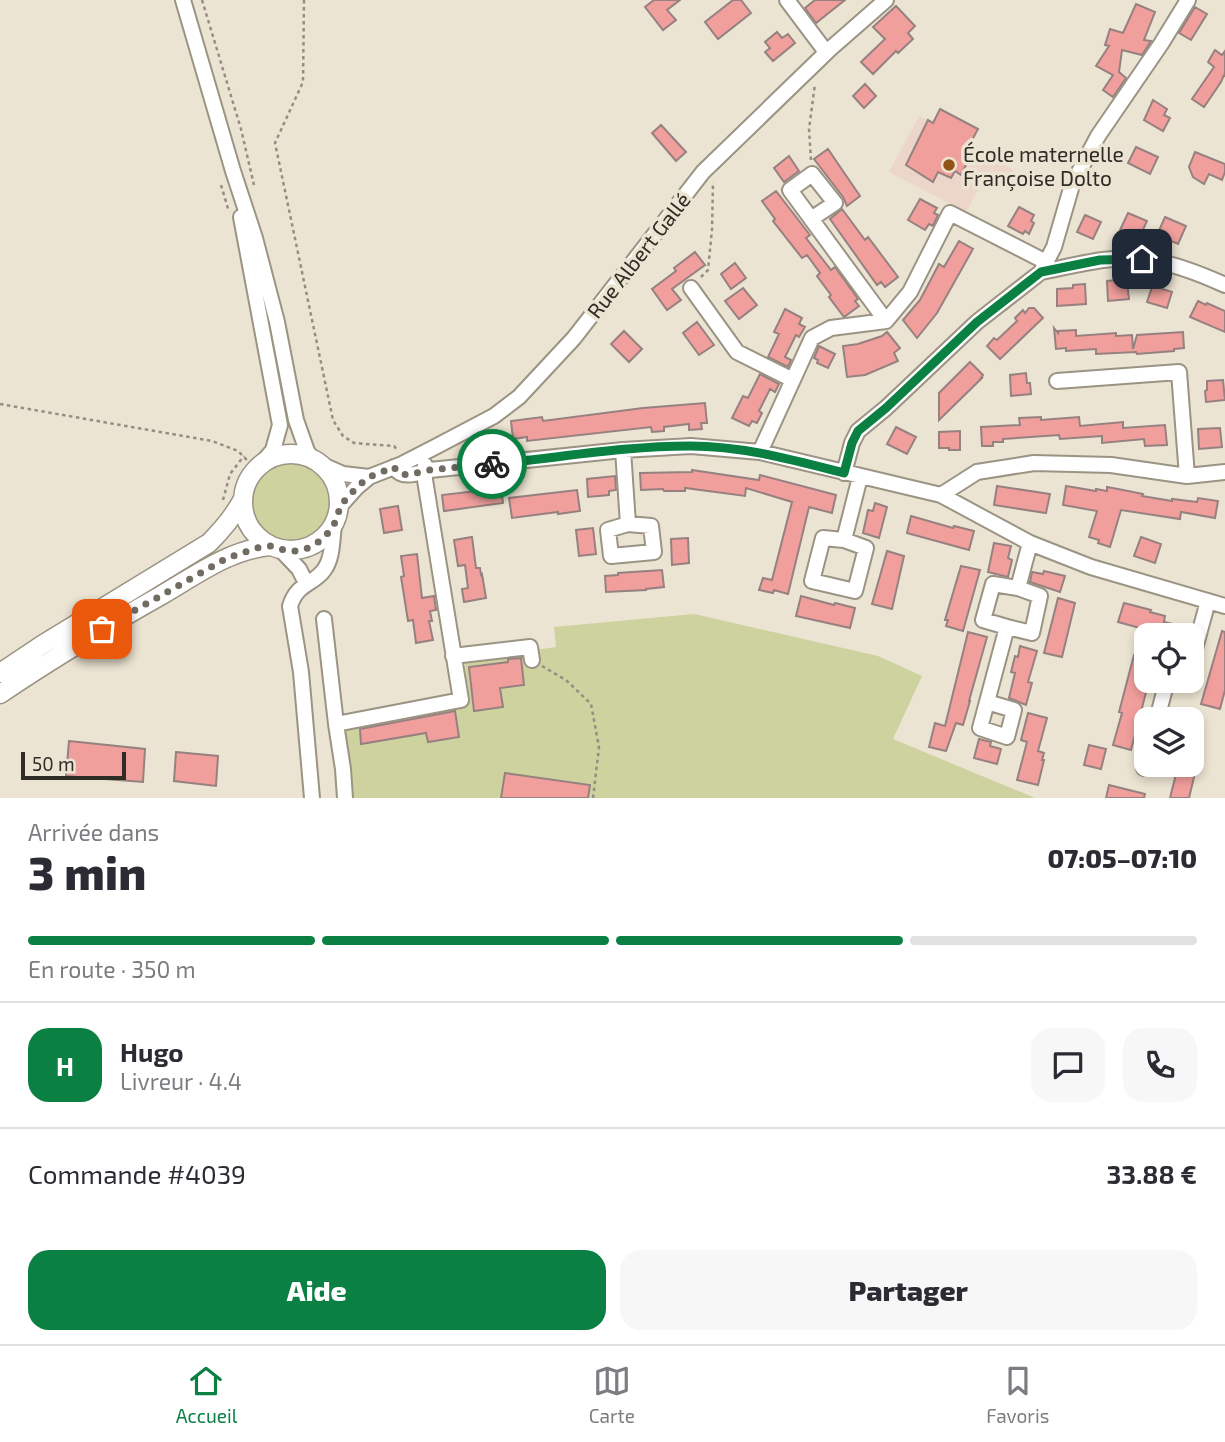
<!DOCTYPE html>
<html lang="fr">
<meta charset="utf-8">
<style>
body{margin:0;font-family:"Exo 2",sans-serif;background:#f7f7f7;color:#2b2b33;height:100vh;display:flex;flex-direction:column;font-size:26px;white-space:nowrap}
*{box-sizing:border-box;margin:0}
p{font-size:23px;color:#7c7c81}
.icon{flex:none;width:38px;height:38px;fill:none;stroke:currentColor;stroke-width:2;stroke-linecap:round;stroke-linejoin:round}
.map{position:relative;height:798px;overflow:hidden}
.side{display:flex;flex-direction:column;background:#fff;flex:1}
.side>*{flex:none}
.fabs{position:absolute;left:1134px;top:623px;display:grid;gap:14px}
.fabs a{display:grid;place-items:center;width:70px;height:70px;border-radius:14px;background:#fff;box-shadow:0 4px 10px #0003;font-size:35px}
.scale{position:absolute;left:21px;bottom:18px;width:105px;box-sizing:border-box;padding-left:7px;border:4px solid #2f2b25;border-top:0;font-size:19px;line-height:24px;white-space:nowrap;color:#2f2b25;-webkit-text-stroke:5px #ece4d2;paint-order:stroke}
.pin{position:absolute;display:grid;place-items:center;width:60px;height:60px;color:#fff;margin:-30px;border-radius:14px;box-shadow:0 4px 10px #0006}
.courier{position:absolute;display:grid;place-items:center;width:70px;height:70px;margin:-35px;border:5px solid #0b8043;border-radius:50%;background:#fff;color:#222;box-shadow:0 2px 9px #0007}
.summary em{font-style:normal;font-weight:800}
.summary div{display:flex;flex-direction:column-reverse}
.summary{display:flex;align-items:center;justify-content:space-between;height:119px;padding:0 28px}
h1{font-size:46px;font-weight:800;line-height:52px}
.bar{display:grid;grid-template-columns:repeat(4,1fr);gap:10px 7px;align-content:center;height:84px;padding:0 28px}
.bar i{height:9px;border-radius:5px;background:#e1e1e2}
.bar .active{background:#0b8043}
.bar p{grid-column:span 4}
.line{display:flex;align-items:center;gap:18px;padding:0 28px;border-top:2px solid #e1e1e2}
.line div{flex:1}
.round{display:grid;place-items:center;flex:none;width:74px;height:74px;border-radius:21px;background:#f7f7f7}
.button{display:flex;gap:14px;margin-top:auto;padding:14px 28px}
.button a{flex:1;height:80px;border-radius:21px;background:#0b8043;color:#fff;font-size:28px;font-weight:800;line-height:80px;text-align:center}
.button a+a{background:#f7f7f7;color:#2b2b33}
.dock{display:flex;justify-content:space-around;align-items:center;height:98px;border-top:2px solid #e1e1e2;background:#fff;font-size:19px;color:#7c7c81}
.dock a{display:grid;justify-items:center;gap:4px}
.dock .active{color:#0b8043}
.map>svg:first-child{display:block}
.education{fill:#ebd6c9}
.green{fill:#cdd29e}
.building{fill:#f19f9c;stroke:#968180;stroke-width:2}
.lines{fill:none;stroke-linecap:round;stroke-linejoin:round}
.minor-casing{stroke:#9b9383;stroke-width:18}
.major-casing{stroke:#9b9383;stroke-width:21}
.path{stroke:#948e82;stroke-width:2.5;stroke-dasharray:3.5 3.5;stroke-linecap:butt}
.minor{stroke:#fff;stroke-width:14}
.major{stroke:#fff;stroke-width:18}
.done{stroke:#716c62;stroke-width:7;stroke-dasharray:0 12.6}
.route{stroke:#0b8043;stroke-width:9}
.poi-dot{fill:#915417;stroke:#ece4d2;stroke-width:2.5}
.labels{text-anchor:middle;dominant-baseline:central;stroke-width:7;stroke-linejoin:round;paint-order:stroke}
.poi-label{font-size:21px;fill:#2f2b25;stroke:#ece4d2;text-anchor:start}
.street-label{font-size:21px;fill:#2f2b25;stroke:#ece4d2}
</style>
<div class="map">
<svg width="1225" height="798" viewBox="0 0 1225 798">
<rect width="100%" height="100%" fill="#ece4d2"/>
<path class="education" d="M 940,109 L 978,129 L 967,142 L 996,157 L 1019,175 L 1009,192 L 985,177 L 966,212 L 889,172 L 919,116 L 933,123 Z"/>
<path class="green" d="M250 502a40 40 0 1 1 80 0a40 40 0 1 1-80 0Z
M 694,614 L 878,656 L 922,676 L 893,739 L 1035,798 L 349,798 L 344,725 L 468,700 L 465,660 L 556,647 L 554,627 Z"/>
<path class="building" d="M 654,0 L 680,0 L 667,10 L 676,20 L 663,30 L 645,7 Z
M 733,0 L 741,0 L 751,13 L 718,39 L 705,22 Z
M 815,0 L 845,0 L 816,23 L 805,8 Z
M 1136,4 L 1155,12 L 1144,40 L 1151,41 L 1142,55 L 1122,50 L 1119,72 L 1126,78 L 1113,97 L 1103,90 L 1113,75 L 1096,66 L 1109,46 L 1105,45 L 1110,29 L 1123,33 Z
M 896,6 L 915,26 L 908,33 L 913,39 L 898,53 L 896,51 L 873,74 L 861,62 L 885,39 L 873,27 Z
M 1195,7 L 1207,14 L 1191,40 L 1179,33 Z
M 777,32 L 782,38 L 788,34 L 795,43 L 773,61 L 765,52 L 770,48 L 765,42 Z
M 1215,50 L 1222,55 L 1225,51 L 1225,76 L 1224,75 L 1221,82 L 1204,107 L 1192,99 L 1214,67 L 1208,62 Z
M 865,84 L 876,96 L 864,108 L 853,96 Z
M 1153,100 L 1167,109 L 1164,115 L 1170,118 L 1163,131 L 1144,120 Z
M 940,109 L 978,129 L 970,144 L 972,145 L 965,157 L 969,159 L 961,175 L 955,171 L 951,178 L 938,172 L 933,182 L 906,165 L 928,120 L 933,123 Z
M 661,125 L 686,152 L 676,161 L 652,133 Z
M 1136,147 L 1158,157 L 1150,174 L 1128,163 Z
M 828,149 L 860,196 L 847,206 L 843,197 L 814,159 Z
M 1195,152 L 1225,164 L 1225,172 L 1222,180 L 1209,174 L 1204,184 L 1193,177 L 1189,167 Z
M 789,156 L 799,171 L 784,182 L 774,168 Z
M 776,191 L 810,235 L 806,238 L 824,261 L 831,270 L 835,267 L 858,299 L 855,301 L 859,306 L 844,317 L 829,297 L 831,295 L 817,276 L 820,273 L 807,255 L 802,258 L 773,221 L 775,219 L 762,201 Z
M 920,199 L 937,208 L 934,213 L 938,215 L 933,226 L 929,224 L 925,230 L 908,220 Z
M 1019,207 L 1034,215 L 1031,221 L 1034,223 L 1029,234 L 1025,231 L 1023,234 L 1008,226 Z
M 842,209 L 865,240 L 868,237 L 898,277 L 885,287 L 881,282 L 877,285 L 830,219 Z
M 1128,213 L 1147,221 L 1140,236 L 1131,232 L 1130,235 L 1120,230 Z
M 1085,215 L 1101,222 L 1093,239 L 1077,232 Z
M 1165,217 L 1186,226 L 1178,244 L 1157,235 Z
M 959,241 L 973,249 L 937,313 L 917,338 L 903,320 L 920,300 L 939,264 L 944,267 Z
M 695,252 L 705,265 L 672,289 L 681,300 L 667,310 L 652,289 L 676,271 L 674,268 Z
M 735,263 L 746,278 L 731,289 L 721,274 Z
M 1118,280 L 1118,283 L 1127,283 L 1129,299 L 1108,301 L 1107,281 Z
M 1085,284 L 1086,304 L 1057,306 L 1057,289 L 1073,288 L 1073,285 Z
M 1153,284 L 1163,287 L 1162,289 L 1172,292 L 1167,308 L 1147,302 Z
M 743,288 L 757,305 L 739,319 L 725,301 Z
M 1198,301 L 1206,305 L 1207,303 L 1225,311 L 1225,332 L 1190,317 Z
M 1029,308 L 1034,308 L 1043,318 L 1000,359 L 987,346 L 994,338 L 997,340 L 1017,321 L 1015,318 L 1023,310 L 1025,313 Z
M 785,309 L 802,318 L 799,324 L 805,327 L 799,337 L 796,335 L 785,357 L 791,360 L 788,367 L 768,357 L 779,334 L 774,332 Z
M 697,322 L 714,345 L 699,355 L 683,333 Z
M 1054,328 L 1058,333 L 1058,331 L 1076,330 L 1076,336 L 1116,333 L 1116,336 L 1132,335 L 1133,349 L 1137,335 L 1183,332 L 1184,348 L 1174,349 L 1174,351 L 1137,354 L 1136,352 L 1096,354 L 1096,349 L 1066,351 L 1066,348 L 1056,349 Z
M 624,331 L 642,349 L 629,362 L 611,344 Z
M 887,332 L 900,348 L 894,353 L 898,361 L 865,375 L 847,377 L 843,346 L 858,344 L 882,336 Z
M 819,346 L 835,354 L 828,368 L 817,363 L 818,360 L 814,358 Z
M 970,362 L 983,375 L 981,378 L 983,377 L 939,420 L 939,393 Z
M 1026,373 L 1027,383 L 1030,383 L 1031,394 L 1011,396 L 1010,375 Z
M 760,374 L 779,384 L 775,392 L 770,389 L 759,411 L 762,413 L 757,423 L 752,421 L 749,426 L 732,418 L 743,396 L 748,398 Z
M 1223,380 L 1225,400 L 1206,402 L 1205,391 L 1207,390 L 1207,381 Z
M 705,403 L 707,423 L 701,423 L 702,429 L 689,430 L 689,424 L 664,427 L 664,431 L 652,432 L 651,427 L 527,441 L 527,437 L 513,439 L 511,421 L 542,417 L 543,421 L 643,408 Z
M 1041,417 L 1041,420 L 1079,417 L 1080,426 L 1123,422 L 1123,428 L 1165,425 L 1167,445 L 1145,446 L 1144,439 L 1102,443 L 1102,436 L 1060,439 L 1059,435 L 1003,439 L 1003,442 L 993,442 L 993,446 L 982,446 L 981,427 L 1020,425 L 1019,418 Z
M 896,427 L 916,437 L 907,454 L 887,444 Z
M 1220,428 L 1222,447 L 1199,449 L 1198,429 Z
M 960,431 L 960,450 L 949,450 L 949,448 L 939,448 L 939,432 Z
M 692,470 L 759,480 L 760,475 L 836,495 L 832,513 L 809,507 L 788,594 L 774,590 L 773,593 L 759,590 L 763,578 L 772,580 L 792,502 L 746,488 L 745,496 L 685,488 L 685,491 L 664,491 L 663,489 L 641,490 L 640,473 L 692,472 Z
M 615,476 L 616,490 L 609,491 L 609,495 L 588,497 L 587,479 Z
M 997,486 L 1050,494 L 1046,513 L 994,505 Z
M 1066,486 L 1096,491 L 1096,489 L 1107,491 L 1107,487 L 1118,489 L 1143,494 L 1142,496 L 1172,501 L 1172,499 L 1197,502 L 1198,498 L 1218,501 L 1215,518 L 1181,512 L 1180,519 L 1121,510 L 1110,547 L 1098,543 L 1099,540 L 1089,537 L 1097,511 L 1063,505 Z
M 501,488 L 503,503 L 444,511 L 442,495 Z
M 577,490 L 580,511 L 558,514 L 558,512 L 512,518 L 509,498 Z
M 875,503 L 887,507 L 879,538 L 863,533 L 868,510 L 873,511 Z
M 398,506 L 402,530 L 384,533 L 380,509 Z
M 911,516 L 953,528 L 954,526 L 974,531 L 969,550 L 907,533 Z
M 593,528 L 596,554 L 579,556 L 576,530 Z
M 472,537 L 476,568 L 480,568 L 481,575 L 482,574 L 486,598 L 464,602 L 462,589 L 468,588 L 465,565 L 458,566 L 454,540 Z
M 1141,537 L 1161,544 L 1155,563 L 1134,556 Z
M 688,538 L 689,563 L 672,565 L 671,539 Z
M 994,543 L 1011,546 L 1008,558 L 1012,560 L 1008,577 L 988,572 Z
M 887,551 L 904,556 L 892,609 L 872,604 Z
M 417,554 L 422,598 L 434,596 L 436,610 L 430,611 L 432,621 L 429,621 L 433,640 L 416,643 L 413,620 L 408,621 L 401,577 L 404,576 L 401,556 Z
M 961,566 L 980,570 L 963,631 L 946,626 L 948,620 L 945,620 Z
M 662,570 L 664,587 L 646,589 L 646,590 L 606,592 L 605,576 L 618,575 L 618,573 Z
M 1044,571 L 1065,576 L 1060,592 L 1030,582 L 1032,572 L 1043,574 Z
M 801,596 L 834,605 L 835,603 L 855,608 L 850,628 L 796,616 Z
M 1058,598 L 1075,603 L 1062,657 L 1044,653 Z
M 1124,603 L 1151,610 L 1150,612 L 1165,616 L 1164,622 L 1177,625 L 1174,635 L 1150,635 L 1151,631 L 1118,622 Z
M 1222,631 L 1225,632 L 1225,690 L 1220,709 L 1201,704 Z
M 968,632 L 987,637 L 969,701 L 970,701 L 963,725 L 956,723 L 946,751 L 929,747 L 935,723 L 945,726 Z
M 1020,646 L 1037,651 L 1028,682 L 1032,683 L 1026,705 L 1009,698 L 1015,673 L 1011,672 L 1015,656 L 1018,657 Z
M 1134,655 L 1146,658 L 1146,681 L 1149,681 L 1131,750 L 1113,745 L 1122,713 L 1119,712 Z
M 521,658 L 524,685 L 500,688 L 503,707 L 474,711 L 469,667 L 508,662 L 508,659 Z
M 455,711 L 459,737 L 428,742 L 426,733 L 361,744 L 360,729 Z
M 1028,713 L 1047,718 L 1038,751 L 1044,753 L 1042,760 L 1044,760 L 1038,785 L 1017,780 L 1027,742 L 1021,740 Z
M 979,739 L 991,742 L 990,746 L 1001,749 L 997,764 L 974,758 Z
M 69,741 L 145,749 L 143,782 L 66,776 Z
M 1089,745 L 1106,749 L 1101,769 L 1084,765 Z
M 176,752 L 218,756 L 216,786 L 174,781 Z
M 1180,769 L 1195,773 L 1189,798 L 1170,798 L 1176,774 L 1179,775 Z
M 505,773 L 590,785 L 588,798 L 501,798 Z
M 1109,785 L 1145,794 L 1144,798 L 1106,798 Z"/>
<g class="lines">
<g class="minor-casing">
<path id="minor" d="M 183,0 L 233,171 L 255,238 L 277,322 L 296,420 L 307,451 L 312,459
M 787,0 L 826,52
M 241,217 L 280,425 L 273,450 L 262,463
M 811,219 L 835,203 L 812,174 L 790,190 L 886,321
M 1041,272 C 1073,266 1109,255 1143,259 C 1169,262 1201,274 1225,285
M 691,288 L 737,352 L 793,380
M 1057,381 L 1179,372 L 1187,476
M 623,450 L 628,524 L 608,530 L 611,556 L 654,552 L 651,526 L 628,524
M 760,452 L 812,338 L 831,328 L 886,321 L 910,292 L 950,213 L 1046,262
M 320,464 L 343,474 L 369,477
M 394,467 C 402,480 418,473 430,470
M 430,470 L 623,450 L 691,446 L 760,452 L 941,495 L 1030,543 L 1091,567 L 1225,606
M 844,473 L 852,443 L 858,431 L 886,408 L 977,322 L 1041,272 L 1054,247 L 1072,185 L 1098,136 L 1161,44 L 1188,0
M 941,495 L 977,472 L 1034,463 L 1111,465 L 1187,476 L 1225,472
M 340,506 L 357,487 L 369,477 L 402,464 L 437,446 L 494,416 L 519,397 L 574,338 L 703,172 L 830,49 L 886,0
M 844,540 L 866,548 L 855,591 L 812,581 L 823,538 L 844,540 L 860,477
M 280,549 L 299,569 L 306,583
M 324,619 L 336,724 L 343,769 L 345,798
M 1007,627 L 1032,633 L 1040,596 L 1018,588
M 453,656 L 530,647 L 532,660
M 1192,660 L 1208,601
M 987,702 L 1014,710 L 1007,737 L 980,728 L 1007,627 L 983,620 L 993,584 L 1018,588 L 1030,543
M 1157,719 L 1167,681
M 336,724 L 461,700 L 425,480 L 425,465
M 1144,768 L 1146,760
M 312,798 L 301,672 L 290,606 C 297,583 313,585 324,570 C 333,558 332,539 334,525"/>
</g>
<g class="major-casing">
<path id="major" d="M243 502a48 48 0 1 1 96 0a48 48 0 1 1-96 0Z
M 0,673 L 42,645 L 209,543 C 223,529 234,516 243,499
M 0,694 C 52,659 105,627 160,596 C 195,576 230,549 271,546"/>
</g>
<path class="path" d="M 202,0 L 241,129 L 254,185
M 304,0 L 303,82 L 275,143 L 333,420 L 343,436 L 354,443 L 394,446 L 398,451
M 811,160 L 809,129 L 815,84
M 221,185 L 229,212
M 701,277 L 708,270 L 712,230 L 713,182
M 0,404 L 212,441 L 238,451 L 249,462
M 223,500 L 230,474 L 244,456
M 542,666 L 566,680 L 591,704 L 599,747 L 593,798"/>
<use href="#minor" class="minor"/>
<use href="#major" class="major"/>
</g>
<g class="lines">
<path class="done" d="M 102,629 L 227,558 L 260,547 L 271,546 L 284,550 L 296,551 L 308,548 L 320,541 L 330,531 L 337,519 L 340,506 L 357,487 L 369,477 L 394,467 L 398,473 L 407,475 L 430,470 L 492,464"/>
<path class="route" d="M 492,464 C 558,458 624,446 690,446 C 743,446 793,460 844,473 L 852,443 L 858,431 L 886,408 L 977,322 L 1041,272 L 1100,260 L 1142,259"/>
</g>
<circle class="poi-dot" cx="949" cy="165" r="7"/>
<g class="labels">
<g class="poi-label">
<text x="963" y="153">École maternelle<tspan x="963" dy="24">Françoise Dolto</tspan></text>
</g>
<g class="street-label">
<text transform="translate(638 255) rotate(-52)">Rue Albert Gallé</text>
</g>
</g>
</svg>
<div class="fabs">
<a><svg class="icon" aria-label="locate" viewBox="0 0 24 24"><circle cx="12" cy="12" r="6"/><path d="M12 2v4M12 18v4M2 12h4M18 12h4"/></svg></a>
<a><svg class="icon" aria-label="layers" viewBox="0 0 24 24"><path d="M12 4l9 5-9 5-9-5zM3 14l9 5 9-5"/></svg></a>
</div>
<div class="scale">50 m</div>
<div class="pin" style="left:102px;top:629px;background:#ea580c"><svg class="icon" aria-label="bag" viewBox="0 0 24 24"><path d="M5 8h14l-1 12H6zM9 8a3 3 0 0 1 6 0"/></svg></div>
<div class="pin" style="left:1142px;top:259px;background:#1f2937"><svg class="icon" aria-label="home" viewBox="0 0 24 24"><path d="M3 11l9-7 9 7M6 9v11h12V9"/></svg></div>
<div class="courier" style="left:492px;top:464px"><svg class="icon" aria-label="bike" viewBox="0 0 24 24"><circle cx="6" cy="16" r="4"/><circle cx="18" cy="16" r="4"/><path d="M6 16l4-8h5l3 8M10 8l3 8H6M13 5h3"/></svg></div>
</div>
<section class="side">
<div class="summary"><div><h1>3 min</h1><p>Arrivée dans</p></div><em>07:05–07:10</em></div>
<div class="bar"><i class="active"></i><i class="active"></i><i class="active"></i><i></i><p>En route · 350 m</p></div>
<div class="line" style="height:126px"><b class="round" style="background:#0b8043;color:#fff">H</b><div><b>Hugo</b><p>Livreur · 4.4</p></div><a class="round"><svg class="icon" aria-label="chat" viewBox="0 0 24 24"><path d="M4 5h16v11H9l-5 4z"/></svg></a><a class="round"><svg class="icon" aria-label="phone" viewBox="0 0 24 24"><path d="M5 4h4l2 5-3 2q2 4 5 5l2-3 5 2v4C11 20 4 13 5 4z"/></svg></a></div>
<div class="line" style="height:91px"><div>Commande #4039</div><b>33.88 €</b></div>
<div class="button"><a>Aide</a><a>Partager</a></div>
</section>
<nav class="dock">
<a class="active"><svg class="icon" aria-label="home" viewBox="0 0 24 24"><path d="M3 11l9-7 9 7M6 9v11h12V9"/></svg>Accueil</a>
<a><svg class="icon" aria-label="map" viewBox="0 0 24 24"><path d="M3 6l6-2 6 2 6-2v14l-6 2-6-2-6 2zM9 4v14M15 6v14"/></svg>Carte</a>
<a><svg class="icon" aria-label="saved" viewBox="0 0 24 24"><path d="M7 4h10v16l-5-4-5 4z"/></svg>Favoris</a>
</nav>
